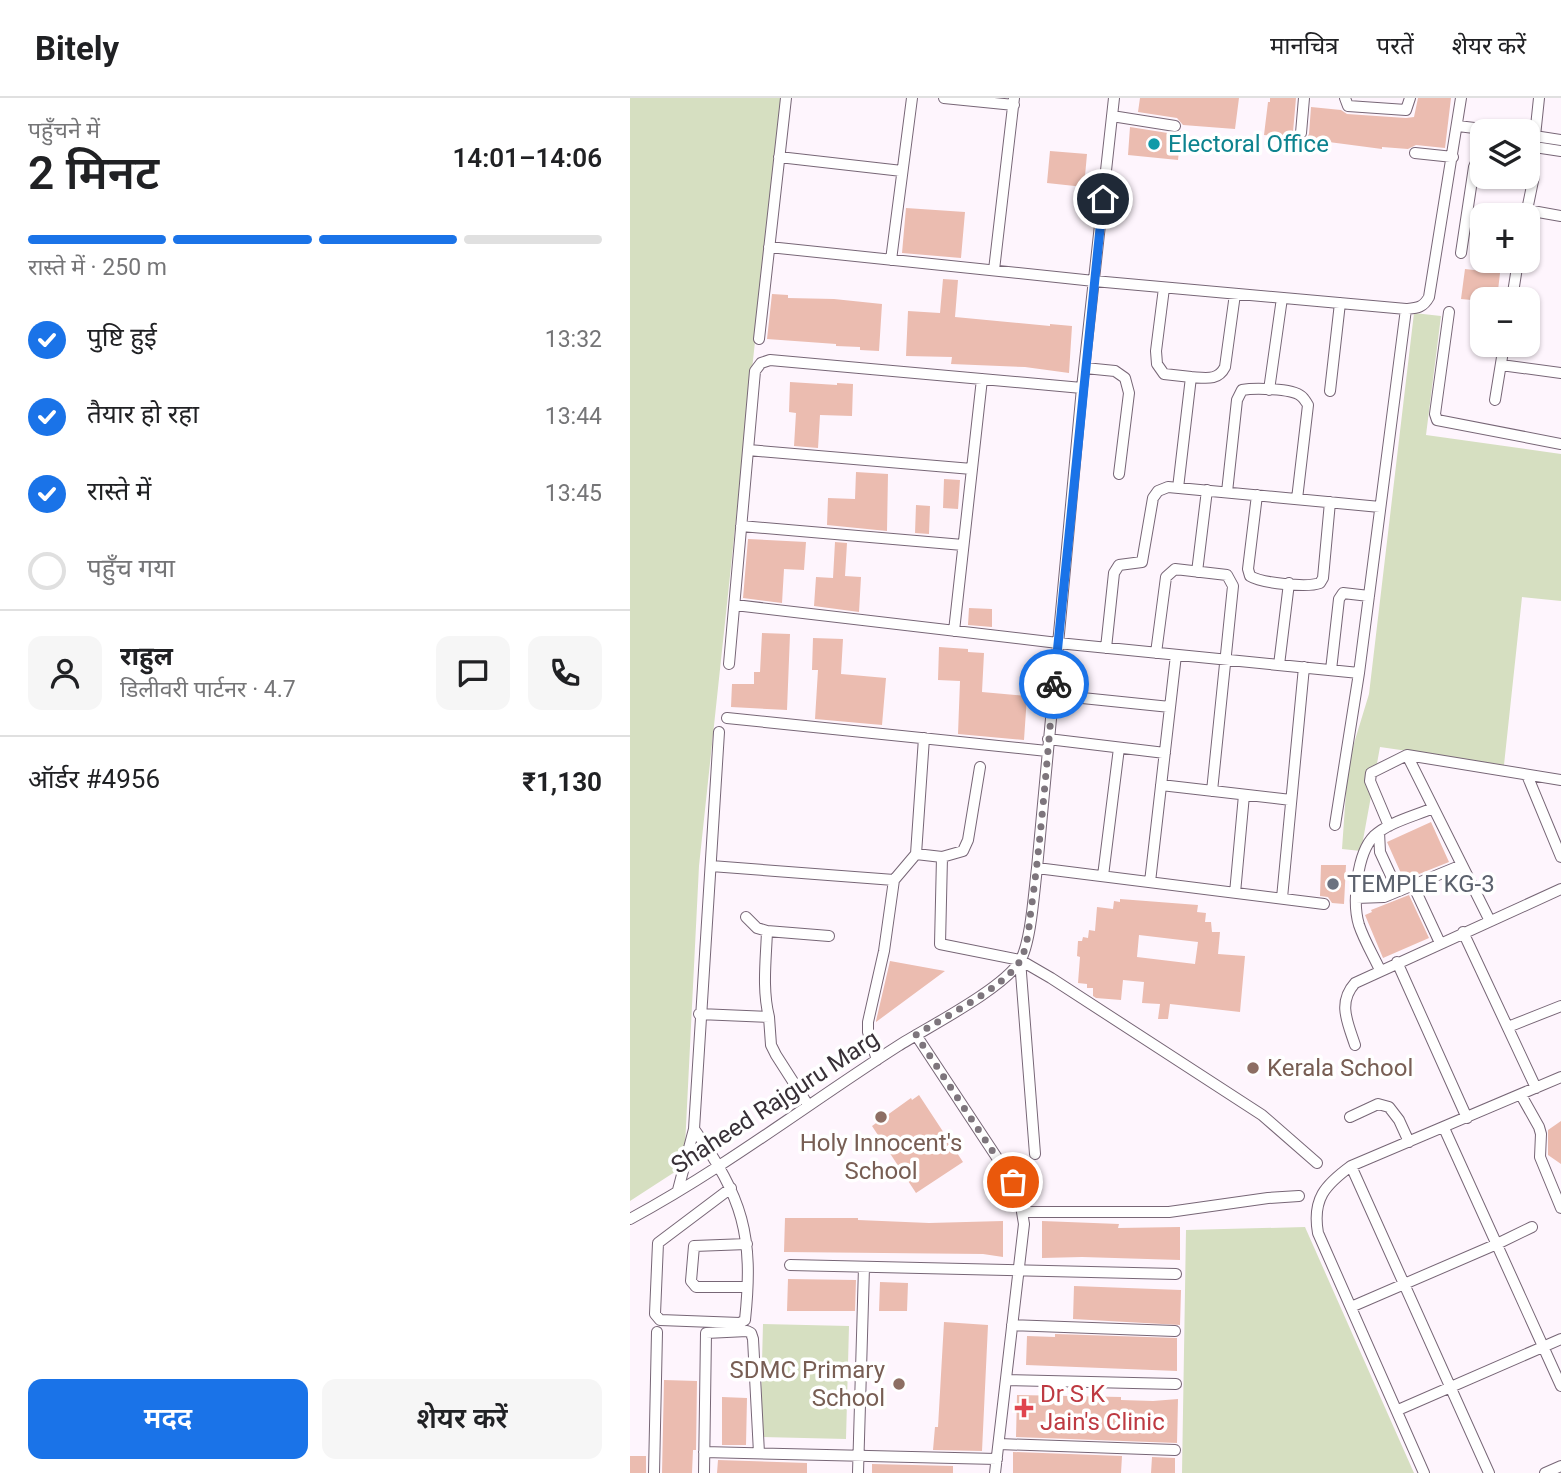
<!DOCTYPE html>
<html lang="hi">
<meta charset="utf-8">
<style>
body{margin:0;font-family:Roboto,"Noto Sans Devanagari",sans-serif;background:#f6f6f6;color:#202124;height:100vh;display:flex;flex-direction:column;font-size:26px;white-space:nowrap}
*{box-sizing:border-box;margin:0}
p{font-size:23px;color:#757577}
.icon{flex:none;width:38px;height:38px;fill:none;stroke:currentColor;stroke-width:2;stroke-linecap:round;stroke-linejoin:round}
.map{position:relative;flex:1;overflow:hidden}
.panel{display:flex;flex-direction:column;background:#fff;width:630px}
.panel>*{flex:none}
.tools{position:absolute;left:840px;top:21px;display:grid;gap:14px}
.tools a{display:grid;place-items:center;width:70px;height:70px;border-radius:14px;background:#fff;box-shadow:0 2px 5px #0004;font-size:35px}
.pin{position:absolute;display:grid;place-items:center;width:60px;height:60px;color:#fff;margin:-30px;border:4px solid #fff;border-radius:50%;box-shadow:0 2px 7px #0007}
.courier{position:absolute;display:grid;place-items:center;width:70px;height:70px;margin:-35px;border:5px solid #1a73e8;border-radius:50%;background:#fff;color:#222;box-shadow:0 2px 9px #0007}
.head em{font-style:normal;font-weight:600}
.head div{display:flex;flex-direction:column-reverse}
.head{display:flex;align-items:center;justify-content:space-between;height:119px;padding:0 28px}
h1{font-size:46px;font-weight:600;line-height:52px}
.bar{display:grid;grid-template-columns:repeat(4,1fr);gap:10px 7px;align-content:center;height:84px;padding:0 28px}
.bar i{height:9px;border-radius:5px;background:#e0e0e0}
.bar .selected{background:#1a73e8}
.bar p{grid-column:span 4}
.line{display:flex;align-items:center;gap:18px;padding:0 28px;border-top:2px solid #e0e0e0}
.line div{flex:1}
.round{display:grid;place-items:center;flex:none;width:74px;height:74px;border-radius:14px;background:#f6f6f6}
ol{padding:0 28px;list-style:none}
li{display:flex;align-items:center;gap:21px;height:77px}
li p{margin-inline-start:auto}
li .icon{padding:7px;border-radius:50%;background:#1a73e8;color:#fff;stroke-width:4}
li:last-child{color:#757577}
li i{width:38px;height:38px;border:4px solid #e0e0e0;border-radius:50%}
.action{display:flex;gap:14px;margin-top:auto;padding:14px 28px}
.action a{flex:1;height:80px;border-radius:14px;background:#1a73e8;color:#fff;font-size:28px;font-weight:600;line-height:80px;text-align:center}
.action a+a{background:#f6f6f6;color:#202124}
header{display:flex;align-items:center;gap:42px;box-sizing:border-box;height:98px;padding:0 35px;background:#fff;border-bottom:2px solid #e0e0e0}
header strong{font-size:33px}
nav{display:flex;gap:38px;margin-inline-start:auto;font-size:24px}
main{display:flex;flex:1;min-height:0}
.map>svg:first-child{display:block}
.green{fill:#d6dfc1}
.building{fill:#ebbcb0;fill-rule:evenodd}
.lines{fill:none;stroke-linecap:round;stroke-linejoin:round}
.minor-casing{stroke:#776676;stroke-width:12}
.minor{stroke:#fff;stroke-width:10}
.done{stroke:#7d757c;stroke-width:7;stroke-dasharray:0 12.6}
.route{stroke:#1a73e8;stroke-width:9}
.culture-dot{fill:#0f9aa8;stroke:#fff;stroke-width:2.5}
.worship-dot{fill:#6b7280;stroke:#fff;stroke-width:2.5}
.education-dot{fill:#8d6e63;stroke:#fff;stroke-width:2.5}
.health-dot{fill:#e0444e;stroke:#fff;stroke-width:2.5}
.labels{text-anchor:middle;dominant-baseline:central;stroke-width:7;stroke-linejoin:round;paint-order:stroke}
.culture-label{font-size:24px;fill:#0d838f;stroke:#fff;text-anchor:start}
.worship-label{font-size:24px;fill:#5b616d;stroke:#fff;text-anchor:start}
.education-label{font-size:24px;fill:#785e54;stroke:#fff;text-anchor:start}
.street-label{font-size:24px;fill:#383037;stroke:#fff}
.health-label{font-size:24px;fill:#be3a42;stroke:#fff;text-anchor:start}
</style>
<header>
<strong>Bitely</strong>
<nav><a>मानचित्र</a><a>परतें</a><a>शेयर करें</a></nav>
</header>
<main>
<section class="panel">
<div class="head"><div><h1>2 मिनट</h1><p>पहुँचने में</p></div><em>14:01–14:06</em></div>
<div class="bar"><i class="selected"></i><i class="selected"></i><i class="selected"></i><i></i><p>रास्ते में · 250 m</p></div>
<ol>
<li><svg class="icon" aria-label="check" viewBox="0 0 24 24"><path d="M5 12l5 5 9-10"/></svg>पुष्टि हुई<p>13:32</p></li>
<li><svg class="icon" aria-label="check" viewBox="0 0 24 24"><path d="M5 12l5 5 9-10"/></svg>तैयार हो रहा<p>13:44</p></li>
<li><svg class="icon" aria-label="check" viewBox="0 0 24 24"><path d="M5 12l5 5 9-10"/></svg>रास्ते में<p>13:45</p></li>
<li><i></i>पहुँच गया</li>
</ol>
<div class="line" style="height:126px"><a class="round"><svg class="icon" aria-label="person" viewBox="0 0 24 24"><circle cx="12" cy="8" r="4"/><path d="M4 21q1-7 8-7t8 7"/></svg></a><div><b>राहुल</b><p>डिलीवरी पार्टनर · 4.7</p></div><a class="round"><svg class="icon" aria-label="chat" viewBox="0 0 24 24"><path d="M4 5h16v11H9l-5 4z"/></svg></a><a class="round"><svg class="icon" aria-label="phone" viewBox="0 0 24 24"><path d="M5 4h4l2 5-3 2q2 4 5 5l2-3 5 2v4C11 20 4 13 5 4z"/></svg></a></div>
<div class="line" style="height:91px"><div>ऑर्डर #4956</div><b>₹1,130</b></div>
<div class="action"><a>मदद</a><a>शेयर करें</a></div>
</section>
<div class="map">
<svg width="931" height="1375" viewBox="0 0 931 1375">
<rect width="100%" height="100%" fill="#fef5fd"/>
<path class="green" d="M 0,0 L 151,0 L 69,768 L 54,1068 L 0,1103 Z
M 784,215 L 811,218 L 796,337 L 931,356 L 931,503 L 892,499 L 874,667 L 750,649 L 731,753 L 712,751 L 718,665 L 739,596 Z
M 675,1129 L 784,1375 L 552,1375 L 556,1132 Z
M 133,1226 L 219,1228 L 216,1341 L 130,1339 Z"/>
<path class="building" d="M 510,0 L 609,0 L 605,31 L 553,27 L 547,20 L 508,14 Z
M 640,0 L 666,0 L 663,34 L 665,40 L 634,37 L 638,4 L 640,4 Z
M 788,0 L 821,0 L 815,50 L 786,47 L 778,51 L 752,49 L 752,51 L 676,41 L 679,36 L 681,9 L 711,12 L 717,16 L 776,20 L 784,19 Z
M 500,29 L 544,36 L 551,33 L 548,62 L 498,57 Z
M 420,53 L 457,56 L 454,89 L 417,85 Z
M 276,110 L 335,114 L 331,160 L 272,155 Z
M 835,171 L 870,175 L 867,201 L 852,201 L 852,203 L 831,201 Z
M 313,181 L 328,182 L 325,219 L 420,228 L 420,226 L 442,228 L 439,275 L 395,269 L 321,266 L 322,259 L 276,258 L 278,213 L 310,215 Z
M 142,196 L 158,197 L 158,200 L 204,201 L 252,206 L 249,253 L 230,252 L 230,249 L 206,248 L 206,246 L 137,241 Z
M 160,284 L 207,287 L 207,285 L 223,286 L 222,318 L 190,317 L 188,350 L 164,348 L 166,315 L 159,314 Z
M 226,374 L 258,376 L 257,433 L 197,427 L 198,400 L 225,401 Z
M 314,381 L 330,382 L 328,411 L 313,410 Z
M 286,407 L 300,408 L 299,436 L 285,435 Z
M 118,441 L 176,444 L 174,472 L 154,471 L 152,505 L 113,500 Z
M 205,444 L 217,445 L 215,478 L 231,479 L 229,514 L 184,508 L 186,479 L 203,480 Z
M 339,510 L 362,511 L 362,529 L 338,527 Z
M 132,535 L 160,536 L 157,612 L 101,609 L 102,586 L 124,586 L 124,574 L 130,574 Z
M 183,540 L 213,541 L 211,576 L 256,580 L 252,627 L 185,621 L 188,572 L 182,572 Z
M 309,549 L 338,551 L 338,554 L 354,555 L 352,594 L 397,598 L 394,642 L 328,636 L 330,583 L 308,582 Z
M 801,724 L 819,764 L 774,782 L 757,744 Z
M 691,767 L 716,767 L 714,806 L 702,805 L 698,799 L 690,798 Z
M 779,797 L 799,840 L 753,860 L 735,817 L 742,814 L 741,812 Z
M 490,801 L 568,807 L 567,814 L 576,815 L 575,824 L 581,824 L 582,834 L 590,834 L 588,856 L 615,858 L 610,914 L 540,906 L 538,921 L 528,921 L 530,906 L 512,905 L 514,884 L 493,882 L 491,902 L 466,900 L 463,898 L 463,890 L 457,890 L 457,886 L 448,885 L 450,859 L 447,858 L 448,843 L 452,843 L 453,839 L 458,840 L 459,832 L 465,833 L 467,809 L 483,811 L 484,803 L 490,804 ZM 509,837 L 568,844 L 565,866 L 507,859 Z
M 260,863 L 315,873 L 246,924 L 246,923 Z
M 289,997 L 333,1064 L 286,1095 L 242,1028 L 281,1000 L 282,1002 Z
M 931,1023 L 931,1066 L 918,1057 L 918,1032 Z
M 155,1120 L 228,1120 L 228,1122 L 299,1125 L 373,1123 L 373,1159 L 353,1156 L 154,1154 Z
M 412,1123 L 489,1126 L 488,1130 L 550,1129 L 550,1162 L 452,1159 L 412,1160 Z
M 158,1181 L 226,1182 L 225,1213 L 157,1213 Z
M 250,1184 L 278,1185 L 277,1213 L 249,1213 Z
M 444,1188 L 551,1192 L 550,1227 L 443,1221 Z
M 314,1224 L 358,1227 L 352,1353 L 303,1352 L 305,1329 L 308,1329 Z
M 425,1236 L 547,1240 L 547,1273 L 396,1267 L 397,1238 L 425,1239 Z
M 34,1282 L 67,1283 L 66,1352 L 63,1352 L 62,1375 L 32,1375 Z
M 387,1297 L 491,1299 L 491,1302 L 523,1303 L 548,1301 L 547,1345 L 386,1339 Z
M 92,1299 L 117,1300 L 116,1347 L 92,1347 Z
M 383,1354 L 492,1358 L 491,1375 L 383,1375 Z
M 0,1358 L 16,1358 L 16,1375 L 0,1375 Z
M 522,1359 L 545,1360 L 545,1375 L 521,1375 Z
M 88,1362 L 177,1365 L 177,1375 L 87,1375 Z
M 242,1366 L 323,1368 L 323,1375 L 242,1375 Z"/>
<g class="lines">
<g class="minor-casing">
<path id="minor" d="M 314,0 L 384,7
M 715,0 L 718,8 L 776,12 L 780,0
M 482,18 L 545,28
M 828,28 L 869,33
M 671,35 L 674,0
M 898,37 L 931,42
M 905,38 L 909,0
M 898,48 L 931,53
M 785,55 L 823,59
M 149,59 L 272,73
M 897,112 L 931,118
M 896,117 L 904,78
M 139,149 L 464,183 L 776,211 C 787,210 793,210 799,199 L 831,0
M 831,155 L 844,69 L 852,50
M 261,162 L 282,0
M 364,172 L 384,0
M 534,190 L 526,253 L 527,266 L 534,276 L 561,279 L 548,390
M 882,201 L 888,163
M 819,214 L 805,316 L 807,322 L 931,346
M 129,241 L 156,0
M 871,267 L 931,275
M 455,270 L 485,273 L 495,280 L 499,295 L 489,376
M 561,279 C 576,280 588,283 595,269 L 605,196
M 639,292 L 652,200
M 700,293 L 710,205
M 865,302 L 874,247
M 118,352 L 342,371
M 597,394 L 607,302 L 612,292 C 623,290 662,290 671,298 C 674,300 676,304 678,307 L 667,401
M 627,397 L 618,471 L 620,478 C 631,485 677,490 690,485 L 693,480 L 700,404
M 111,428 L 333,447
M 567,474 L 577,392
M 105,507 L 428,545 L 729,575
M 324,533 L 352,281
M 476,550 L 484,475 L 489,467 L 512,464 L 523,400 L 528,393 L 538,389 L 750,409
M 526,555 L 536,479 L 545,471 L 597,477 L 603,488 L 582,693
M 99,566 L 125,273 L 131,265 L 140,262 L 452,290
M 649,567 L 659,485
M 701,572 L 709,501 L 713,495 L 739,498
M 423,597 L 540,609
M 97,620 L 417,653
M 418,641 L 535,655
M 777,657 L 860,823
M 897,677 L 931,759
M 531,687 L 661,702
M 705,727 L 729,575 L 776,211
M 759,728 L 740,683 L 741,675 L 777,657 L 931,682
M 749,734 L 750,754 L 768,793
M 286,756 L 312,759 L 310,846 L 390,862 L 421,880 L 632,1017 L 687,1065
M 312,759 L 333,753 L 338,742 L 350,669
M 81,768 L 264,782
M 407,770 L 694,806
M 473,778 L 489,650
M 520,784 L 546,557
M 783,787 L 810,845
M 605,795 L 614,697
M 652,800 L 674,569
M 726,800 L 754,799 L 832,767
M 116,819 L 127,830 L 137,833
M 833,834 L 906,990
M 390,862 L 405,1056
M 767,864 L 837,1020
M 750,872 C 743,857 734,842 729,827 C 722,804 727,755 744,738 C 759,724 785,718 803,710
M 69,916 L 139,919 L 141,947 L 146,957 L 178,1007
M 139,919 C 132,891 136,862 137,833 L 199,838
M 878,929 L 931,908
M 286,937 L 383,1084 L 390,1102 L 394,1126 L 365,1375
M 725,947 C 718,925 707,905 725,885 L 931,791
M 247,962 L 238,934 L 238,924 L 254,853 L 264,782 L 286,756 L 294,640
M 891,997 L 909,1029 L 911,1036 L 910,1059 L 931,1110
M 720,1019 L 748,1006 L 759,1009 L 769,1022 L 779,1044
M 814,1030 L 931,1288
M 64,1031 C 113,1100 124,1137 115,1222 L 110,1225 L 30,1222 L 25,1216 L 28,1145 L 101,1090
M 721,1068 L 859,1375
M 48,1092 L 64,1031 L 89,634
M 393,1114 L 539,1114 L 638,1100 L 669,1098
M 0,1121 C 93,1071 179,1005 268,948 C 298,929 373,891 390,863 C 401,845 404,793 407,770 L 452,290 L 484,0
M 160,1167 L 546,1176
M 116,1189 L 66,1189 L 61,1183 L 64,1148 L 117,1146
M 721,1209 L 867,1146 L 902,1129
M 382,1227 L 545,1233
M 376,1282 L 546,1286
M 768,1312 L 931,1241
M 369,1346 L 545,1352
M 74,1354 L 367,1361
M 24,1375 L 27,1234
M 74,1375 L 76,1235 L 117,1233 L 121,1235 L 123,1241 L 129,1355
M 228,1375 L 234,1169
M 794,1375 L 688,1135 C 682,1101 695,1087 721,1068 L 931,979
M 915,1375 L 931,1368"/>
</g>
<use href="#minor" class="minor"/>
</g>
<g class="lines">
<path class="done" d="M 383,1084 L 286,937 C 312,920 375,889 390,863 C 399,847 399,823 402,805 C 412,732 417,659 424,586"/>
<path class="route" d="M 424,586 L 473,101"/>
</g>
<circle class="culture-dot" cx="524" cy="46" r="7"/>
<circle class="worship-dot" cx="703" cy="786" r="7"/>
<g class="education-dot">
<circle cx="623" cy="970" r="7"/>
<circle cx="251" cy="1019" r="7"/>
<circle cx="269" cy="1286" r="7"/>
</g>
<path class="health-dot" d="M390.5 1299.5h7v7h7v7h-7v7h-7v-7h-7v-7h7z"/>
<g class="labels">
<g class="culture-label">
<text x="538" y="46">Electoral Office</text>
</g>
<g class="worship-label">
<text x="717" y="786">TEMPLE KG-3</text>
</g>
<g class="education-label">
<text x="637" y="970">Kerala School</text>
<text x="251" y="1045" text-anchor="middle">Holy Innocent's<tspan x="251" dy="28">School</tspan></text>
<text x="255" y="1272" text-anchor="end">SDMC Primary<tspan x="255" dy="28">School</tspan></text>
</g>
<g class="street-label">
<text transform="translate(145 1004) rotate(-33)">Shaheed Rajguru Marg</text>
</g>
<g class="health-label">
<text x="410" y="1296">Dr S K<tspan x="410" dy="28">Jain's Clinic</tspan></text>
</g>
</g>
</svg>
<div class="tools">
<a><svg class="icon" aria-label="layers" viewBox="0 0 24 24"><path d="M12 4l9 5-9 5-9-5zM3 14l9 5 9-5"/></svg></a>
<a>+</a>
<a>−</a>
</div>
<div class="pin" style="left:383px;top:1084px;background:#ea580c"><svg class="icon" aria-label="bag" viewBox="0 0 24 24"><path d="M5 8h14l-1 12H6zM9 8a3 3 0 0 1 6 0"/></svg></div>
<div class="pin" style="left:473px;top:101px;background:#1f2937"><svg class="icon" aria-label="home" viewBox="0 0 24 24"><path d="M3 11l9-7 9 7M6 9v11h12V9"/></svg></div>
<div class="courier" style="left:424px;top:586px"><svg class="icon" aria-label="bike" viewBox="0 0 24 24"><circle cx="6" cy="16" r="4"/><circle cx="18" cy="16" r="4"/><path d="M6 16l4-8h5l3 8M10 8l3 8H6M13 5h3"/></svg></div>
</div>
</main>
